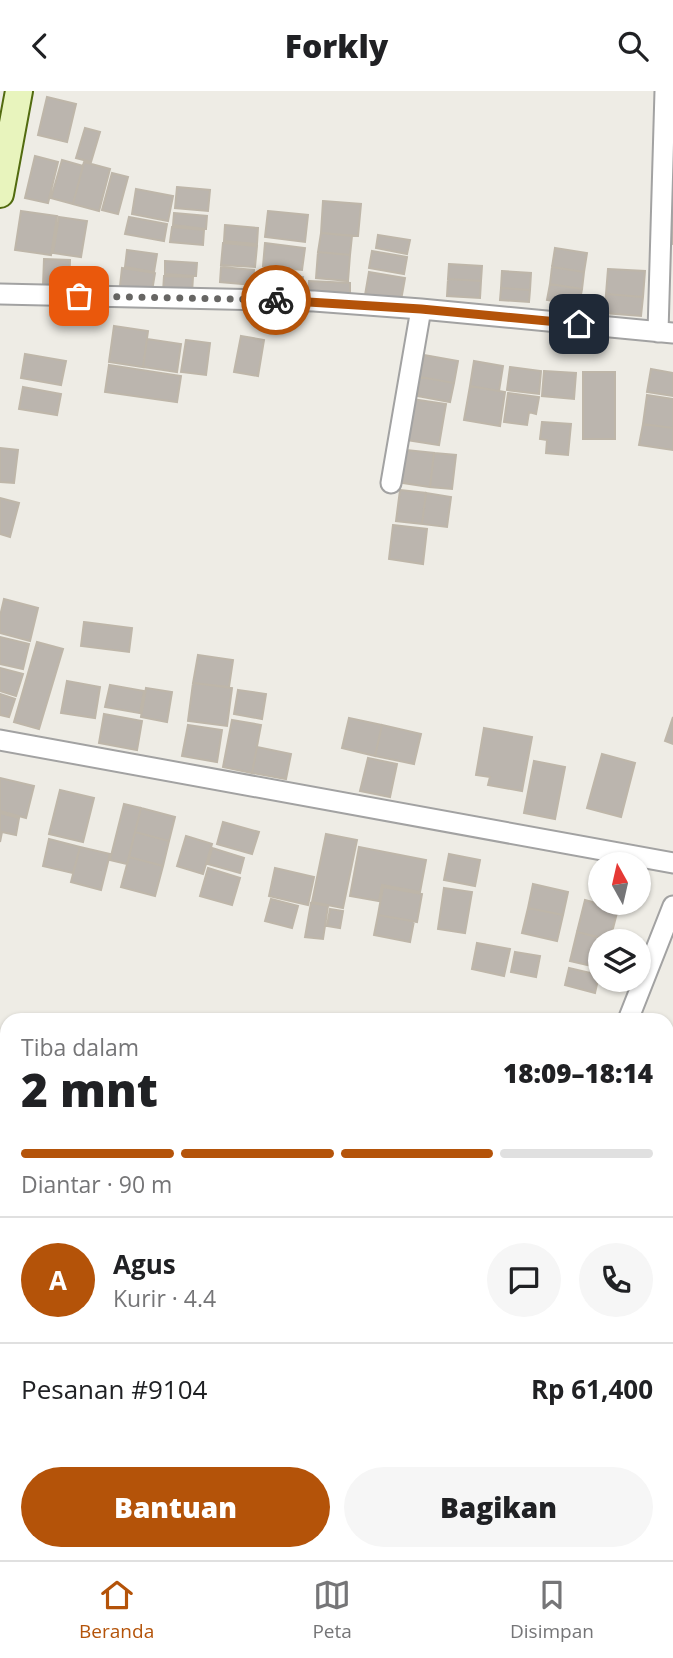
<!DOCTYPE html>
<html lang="id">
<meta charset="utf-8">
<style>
body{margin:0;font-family:"Open Sans",sans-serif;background:#f6f6f6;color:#202124;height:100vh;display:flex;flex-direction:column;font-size:26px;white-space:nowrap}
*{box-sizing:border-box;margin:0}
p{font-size:23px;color:#757577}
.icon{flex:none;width:38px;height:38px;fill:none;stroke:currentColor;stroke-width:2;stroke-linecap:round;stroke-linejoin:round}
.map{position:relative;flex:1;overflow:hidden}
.drawer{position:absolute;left:0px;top:922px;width:674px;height:548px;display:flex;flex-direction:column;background:#fff;border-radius:21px 21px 0 0;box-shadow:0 2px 5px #0004}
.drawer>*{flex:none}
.needle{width:46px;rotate:352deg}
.controls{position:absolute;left:588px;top:761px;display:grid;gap:14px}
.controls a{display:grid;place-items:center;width:63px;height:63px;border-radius:50%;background:#fff;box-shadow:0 2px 5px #0004;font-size:35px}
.pin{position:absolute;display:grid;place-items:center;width:60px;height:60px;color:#fff;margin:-30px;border-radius:14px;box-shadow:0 4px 10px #0006}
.courier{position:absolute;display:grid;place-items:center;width:70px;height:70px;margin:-35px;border:5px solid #b45309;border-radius:50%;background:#fff;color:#222;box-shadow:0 2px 9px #0007}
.summary em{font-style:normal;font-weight:800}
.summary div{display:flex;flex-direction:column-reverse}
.summary{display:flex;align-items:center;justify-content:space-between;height:119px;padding:0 21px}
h1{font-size:46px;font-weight:800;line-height:52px}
.bar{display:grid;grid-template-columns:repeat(4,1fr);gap:10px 7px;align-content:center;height:84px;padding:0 21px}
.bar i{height:9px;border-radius:5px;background:#e0e0e0}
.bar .on{background:#b45309}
.bar p{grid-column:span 4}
.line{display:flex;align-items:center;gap:18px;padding:0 21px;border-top:2px solid #e0e0e0}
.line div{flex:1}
.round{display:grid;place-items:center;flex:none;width:74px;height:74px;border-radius:37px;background:#f6f6f6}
.primary-button{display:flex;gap:14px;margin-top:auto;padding:14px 21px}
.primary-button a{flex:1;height:80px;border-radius:42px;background:#b45309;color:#fff;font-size:28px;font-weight:800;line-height:80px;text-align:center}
.primary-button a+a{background:#f6f6f6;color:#202124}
header{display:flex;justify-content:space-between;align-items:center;height:91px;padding:0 21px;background:#fff;font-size:32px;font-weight:800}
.dock{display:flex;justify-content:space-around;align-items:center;height:98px;border-top:2px solid #e0e0e0;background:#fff;font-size:19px;color:#757577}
.dock a{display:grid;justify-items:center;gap:4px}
.dock .on{color:#b45309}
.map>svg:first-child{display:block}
.building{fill:#bbb5ae;stroke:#beb6a9;stroke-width:2}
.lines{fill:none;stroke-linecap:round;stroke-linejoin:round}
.street-casing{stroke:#a2a2a2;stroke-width:23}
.secondary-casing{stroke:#526b0f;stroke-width:30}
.street{stroke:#fff;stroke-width:19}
.secondary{stroke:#e8f4bd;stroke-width:26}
.done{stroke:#676664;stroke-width:7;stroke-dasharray:0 12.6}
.route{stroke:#b45309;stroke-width:9}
</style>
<header><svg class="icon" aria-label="back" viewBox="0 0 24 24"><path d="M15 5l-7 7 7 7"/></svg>Forkly<svg class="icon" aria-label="search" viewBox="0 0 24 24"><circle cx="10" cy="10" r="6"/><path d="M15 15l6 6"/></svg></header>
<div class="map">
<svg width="673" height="1469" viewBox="0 0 673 1469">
<rect width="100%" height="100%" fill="#eeece5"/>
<path class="building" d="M 47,6 L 76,13 L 67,51 L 38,44 Z
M 85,37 L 100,41 L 91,71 L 76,67 Z
M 35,65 L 58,71 L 48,112 L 25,107 Z
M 62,69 L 83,75 L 73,113 L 51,107 Z
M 84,71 L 110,78 L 99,120 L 73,113 Z
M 112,82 L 128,86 L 118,123 L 102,119 Z
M 177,96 L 210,99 L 208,120 L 175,117 Z
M 136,98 L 173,105 L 168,130 L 132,123 Z
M 323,110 L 361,113 L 358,145 L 321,142 Z
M 670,117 L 673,117 L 673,153 L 666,152 Z
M 21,120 L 57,125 L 51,164 L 15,159 Z
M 268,120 L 308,124 L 305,151 L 265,146 Z
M 174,122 L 207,125 L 206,138 L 173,134 Z
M 59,126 L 87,130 L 81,166 L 53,162 Z
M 129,126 L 167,133 L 164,150 L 125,143 Z
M 225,134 L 258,137 L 257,153 L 224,150 Z
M 172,136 L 204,139 L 203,154 L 170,151 Z
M 321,142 L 352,145 L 350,164 L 318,161 Z
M 378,144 L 410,149 L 407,163 L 376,157 Z
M 223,152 L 257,155 L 255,176 L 221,174 Z
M 265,152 L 305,157 L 302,179 L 263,175 Z
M 555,157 L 587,162 L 584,181 L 552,176 Z
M 127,159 L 157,163 L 154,181 L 125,176 Z
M 372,160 L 407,166 L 404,183 L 369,177 Z
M 318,161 L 350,164 L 348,190 L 316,187 Z
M 44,168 L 70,169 L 69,195 L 43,195 Z
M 165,170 L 197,172 L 196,185 L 165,183 Z
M 449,173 L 482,175 L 481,190 L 448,188 Z
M 221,176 L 254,179 L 253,194 L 220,191 Z
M 552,176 L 584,181 L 582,198 L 550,193 Z
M 122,177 L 155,182 L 152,200 L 120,195 Z
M 608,178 L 645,180 L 643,206 L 606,203 Z
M 502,180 L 531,182 L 530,199 L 501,197 Z
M 262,181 L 303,186 L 301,206 L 260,202 Z
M 369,181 L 405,187 L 400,215 L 364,210 Z
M 164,185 L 193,186 L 192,202 L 163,201 Z
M 448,188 L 481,190 L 480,207 L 447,205 Z
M 309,190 L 350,192 L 350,208 L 308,207 Z
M 550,193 L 582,198 L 579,214 L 547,209 Z
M 501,197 L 530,199 L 529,211 L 500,209 Z
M 606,203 L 643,206 L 641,225 L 604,222 Z
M 114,235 L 148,240 L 143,276 L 109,271 Z
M 241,245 L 264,249 L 258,285 L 234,281 Z
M 147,248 L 181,253 L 177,281 L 143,276 Z
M 186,249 L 210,252 L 206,284 L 181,281 Z
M 25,263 L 66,270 L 61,294 L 21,287 Z
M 424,264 L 458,270 L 454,292 L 420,286 Z
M 474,270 L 503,275 L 499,300 L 470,295 Z
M 109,274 L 181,285 L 177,311 L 105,301 Z
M 510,276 L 541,280 L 539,303 L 507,299 Z
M 651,278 L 673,282 L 673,305 L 647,301 Z
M 544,280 L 576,282 L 574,308 L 542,305 Z
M 583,281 L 615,281 L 615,348 L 583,348 Z
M 420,286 L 454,292 L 450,311 L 417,305 Z
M 470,295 L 505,301 L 500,335 L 464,329 Z
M 23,296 L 61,303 L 57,324 L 19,318 Z
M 508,302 L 539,306 L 536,323 L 529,321 L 527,334 L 504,331 Z
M 647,304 L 673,308 L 673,337 L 643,333 Z
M 412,308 L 446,313 L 439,354 L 406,349 Z
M 542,331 L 571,333 L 568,364 L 546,362 L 547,349 L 540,348 Z
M 643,333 L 673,337 L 673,359 L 639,354 Z
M 0,357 L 18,359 L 14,392 L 0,391 Z
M 406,359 L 434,362 L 430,396 L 402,392 Z
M 434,362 L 456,364 L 452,398 L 430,396 Z
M 400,399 L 426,402 L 422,433 L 396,430 Z
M 426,402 L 451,406 L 447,436 L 422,433 Z
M 0,407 L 19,412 L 10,446 L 0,443 Z
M 393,434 L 427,438 L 423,473 L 389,468 Z
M 4,508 L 38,517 L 30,550 L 0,542 L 0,525 Z
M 84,531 L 132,537 L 129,561 L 81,555 Z
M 0,546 L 29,553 L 23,578 L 0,573 Z
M 37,551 L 63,558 L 39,638 L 14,631 Z
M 198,564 L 233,569 L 229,596 L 193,592 Z
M 0,577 L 23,583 L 16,605 L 0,600 Z
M 67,590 L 100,596 L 95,627 L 61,622 Z
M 193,592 L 232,597 L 227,635 L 188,630 Z
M 110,594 L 144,600 L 140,622 L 105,616 Z
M 146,597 L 172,601 L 167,631 L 141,626 Z
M 238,599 L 266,603 L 262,628 L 234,623 Z
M 0,603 L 15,608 L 9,626 L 0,624 Z
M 104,623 L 142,630 L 137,659 L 99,652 Z
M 673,626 L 673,653 L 665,650 Z
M 349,627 L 382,634 L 375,665 L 342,657 Z
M 232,629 L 261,634 L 252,682 L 223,676 Z
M 188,634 L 222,639 L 217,671 L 182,665 Z
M 382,634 L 421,643 L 414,673 L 375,665 Z
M 484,637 L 532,646 L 522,700 L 488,694 L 490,686 L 476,684 Z
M 257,656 L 291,663 L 286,688 L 252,682 Z
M 602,663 L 635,672 L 621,726 L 587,717 Z
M 368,667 L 397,673 L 390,706 L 360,700 Z
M 534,670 L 565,676 L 555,728 L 524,722 Z
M 0,687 L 34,695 L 26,727 L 0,720 Z
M 60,699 L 94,707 L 83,751 L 49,743 Z
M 124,713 L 141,717 L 127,773 L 110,769 Z
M 141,717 L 175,726 L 169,750 L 135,741 Z
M 0,722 L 19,727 L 16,744 L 2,741 L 0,751 Z
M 223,731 L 259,741 L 252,763 L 217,753 Z
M 135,741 L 169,750 L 163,775 L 129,766 Z
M 326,743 L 357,749 L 343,817 L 312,811 Z
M 186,745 L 212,753 L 203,783 L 177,775 Z
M 49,748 L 80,756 L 73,782 L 43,775 Z
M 80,756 L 110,763 L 101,799 L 71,791 Z
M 359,756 L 426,769 L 420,801 L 382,794 L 379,810 L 350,805 Z
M 212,757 L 244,767 L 240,782 L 208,773 Z
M 449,763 L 480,769 L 475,795 L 444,789 Z
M 129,766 L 163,775 L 155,805 L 121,796 Z
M 208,777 L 240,787 L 232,814 L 200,805 Z
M 275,777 L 314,786 L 308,814 L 269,805 Z
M 533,793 L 568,801 L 563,824 L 528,817 Z
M 383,796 L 422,803 L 417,831 L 378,824 Z
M 444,797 L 472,801 L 465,842 L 438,838 Z
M 271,808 L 298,815 L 292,837 L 265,830 Z
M 585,809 L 618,818 L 610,849 L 577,841 Z
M 311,812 L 328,815 L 323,848 L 305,846 Z
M 528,817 L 563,824 L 557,850 L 522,842 Z
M 330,818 L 343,820 L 340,837 L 327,835 Z
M 378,824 L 414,830 L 410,851 L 374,844 Z
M 577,841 L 610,849 L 600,850 L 600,877 L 570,870 Z
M 477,852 L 510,858 L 504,885 L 472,878 Z
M 515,861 L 540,865 L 536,886 L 511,881 Z
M 569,877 L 599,884 L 595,902 L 565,894 Z
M 667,1188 L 673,1190 L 672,1213 L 667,1212 Z
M 0,1237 L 7,1238 L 7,1264 L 0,1263 Z
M 0,1267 L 7,1268 L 7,1295 L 0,1294 Z
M 667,1292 L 673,1293 L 673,1315 L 667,1315 Z
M 667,1316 L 673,1317 L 673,1342 L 667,1341 Z
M 667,1344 L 673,1345 L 670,1382 L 667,1382 Z
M 17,1463 L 48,1463 L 47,1468 Z
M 62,1463 L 96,1463 L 96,1469 L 61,1469 Z
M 173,1463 L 206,1463 L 205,1469 L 172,1469 Z
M 208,1463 L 223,1463 L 244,1468 L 206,1469 Z
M 307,1463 L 343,1463 L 342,1469 L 324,1469 L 307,1467 Z
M 349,1463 L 385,1463 L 384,1469 L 348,1469 Z"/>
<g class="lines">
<g class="street-casing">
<path id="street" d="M 0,203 L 314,210 L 421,218 L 673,242
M 658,241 L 665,0
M 391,392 L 421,218
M 0,649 L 673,772
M 628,929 L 673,815
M 667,1273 L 673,1274
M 0,1327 L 7,1329
M 667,1393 L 673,1393"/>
</g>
<g class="secondary-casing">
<path id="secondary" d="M 0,103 L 19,0"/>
</g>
<use href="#street" class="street"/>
<use href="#secondary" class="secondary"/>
</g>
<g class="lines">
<path class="done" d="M 79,205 L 276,209"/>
<path class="route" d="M 276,209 L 421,218 L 579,233"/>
</g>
</svg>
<div class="controls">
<a><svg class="needle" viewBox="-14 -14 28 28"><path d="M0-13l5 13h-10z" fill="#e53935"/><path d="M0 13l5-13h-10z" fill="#757577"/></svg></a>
<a><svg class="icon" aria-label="layers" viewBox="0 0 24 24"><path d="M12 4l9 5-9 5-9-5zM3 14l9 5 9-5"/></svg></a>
</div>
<div class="pin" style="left:79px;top:205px;background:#ea580c"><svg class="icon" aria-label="bag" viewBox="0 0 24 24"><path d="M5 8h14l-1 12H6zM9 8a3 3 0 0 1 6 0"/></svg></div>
<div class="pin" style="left:579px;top:233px;background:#1f2937"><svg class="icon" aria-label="home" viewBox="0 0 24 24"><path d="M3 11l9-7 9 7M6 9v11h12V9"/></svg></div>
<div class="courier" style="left:276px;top:209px"><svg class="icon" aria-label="bike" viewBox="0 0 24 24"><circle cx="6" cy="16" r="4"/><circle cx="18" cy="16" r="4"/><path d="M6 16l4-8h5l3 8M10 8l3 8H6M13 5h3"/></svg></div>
<section class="drawer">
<div class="summary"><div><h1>2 mnt</h1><p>Tiba dalam</p></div><em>18:09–18:14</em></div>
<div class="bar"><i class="on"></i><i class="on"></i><i class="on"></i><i></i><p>Diantar · 90 m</p></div>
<div class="line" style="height:126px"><b class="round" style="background:#b45309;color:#fff">A</b><div><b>Agus</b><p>Kurir · 4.4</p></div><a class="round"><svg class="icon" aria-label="chat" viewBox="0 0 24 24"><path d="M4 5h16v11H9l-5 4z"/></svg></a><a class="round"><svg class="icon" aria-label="phone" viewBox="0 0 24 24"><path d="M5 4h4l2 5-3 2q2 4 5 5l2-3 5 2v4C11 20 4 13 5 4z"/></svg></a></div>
<div class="line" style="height:91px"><div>Pesanan #9104</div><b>Rp 61,400</b></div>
<div class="primary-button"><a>Bantuan</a><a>Bagikan</a></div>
</section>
</div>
<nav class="dock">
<a class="on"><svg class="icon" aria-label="home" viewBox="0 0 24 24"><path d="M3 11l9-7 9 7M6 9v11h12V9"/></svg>Beranda</a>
<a><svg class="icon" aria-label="map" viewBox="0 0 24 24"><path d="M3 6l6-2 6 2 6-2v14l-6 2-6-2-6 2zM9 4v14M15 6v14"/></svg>Peta</a>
<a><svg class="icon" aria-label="saved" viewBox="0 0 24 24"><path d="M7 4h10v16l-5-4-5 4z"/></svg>Disimpan</a>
</nav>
